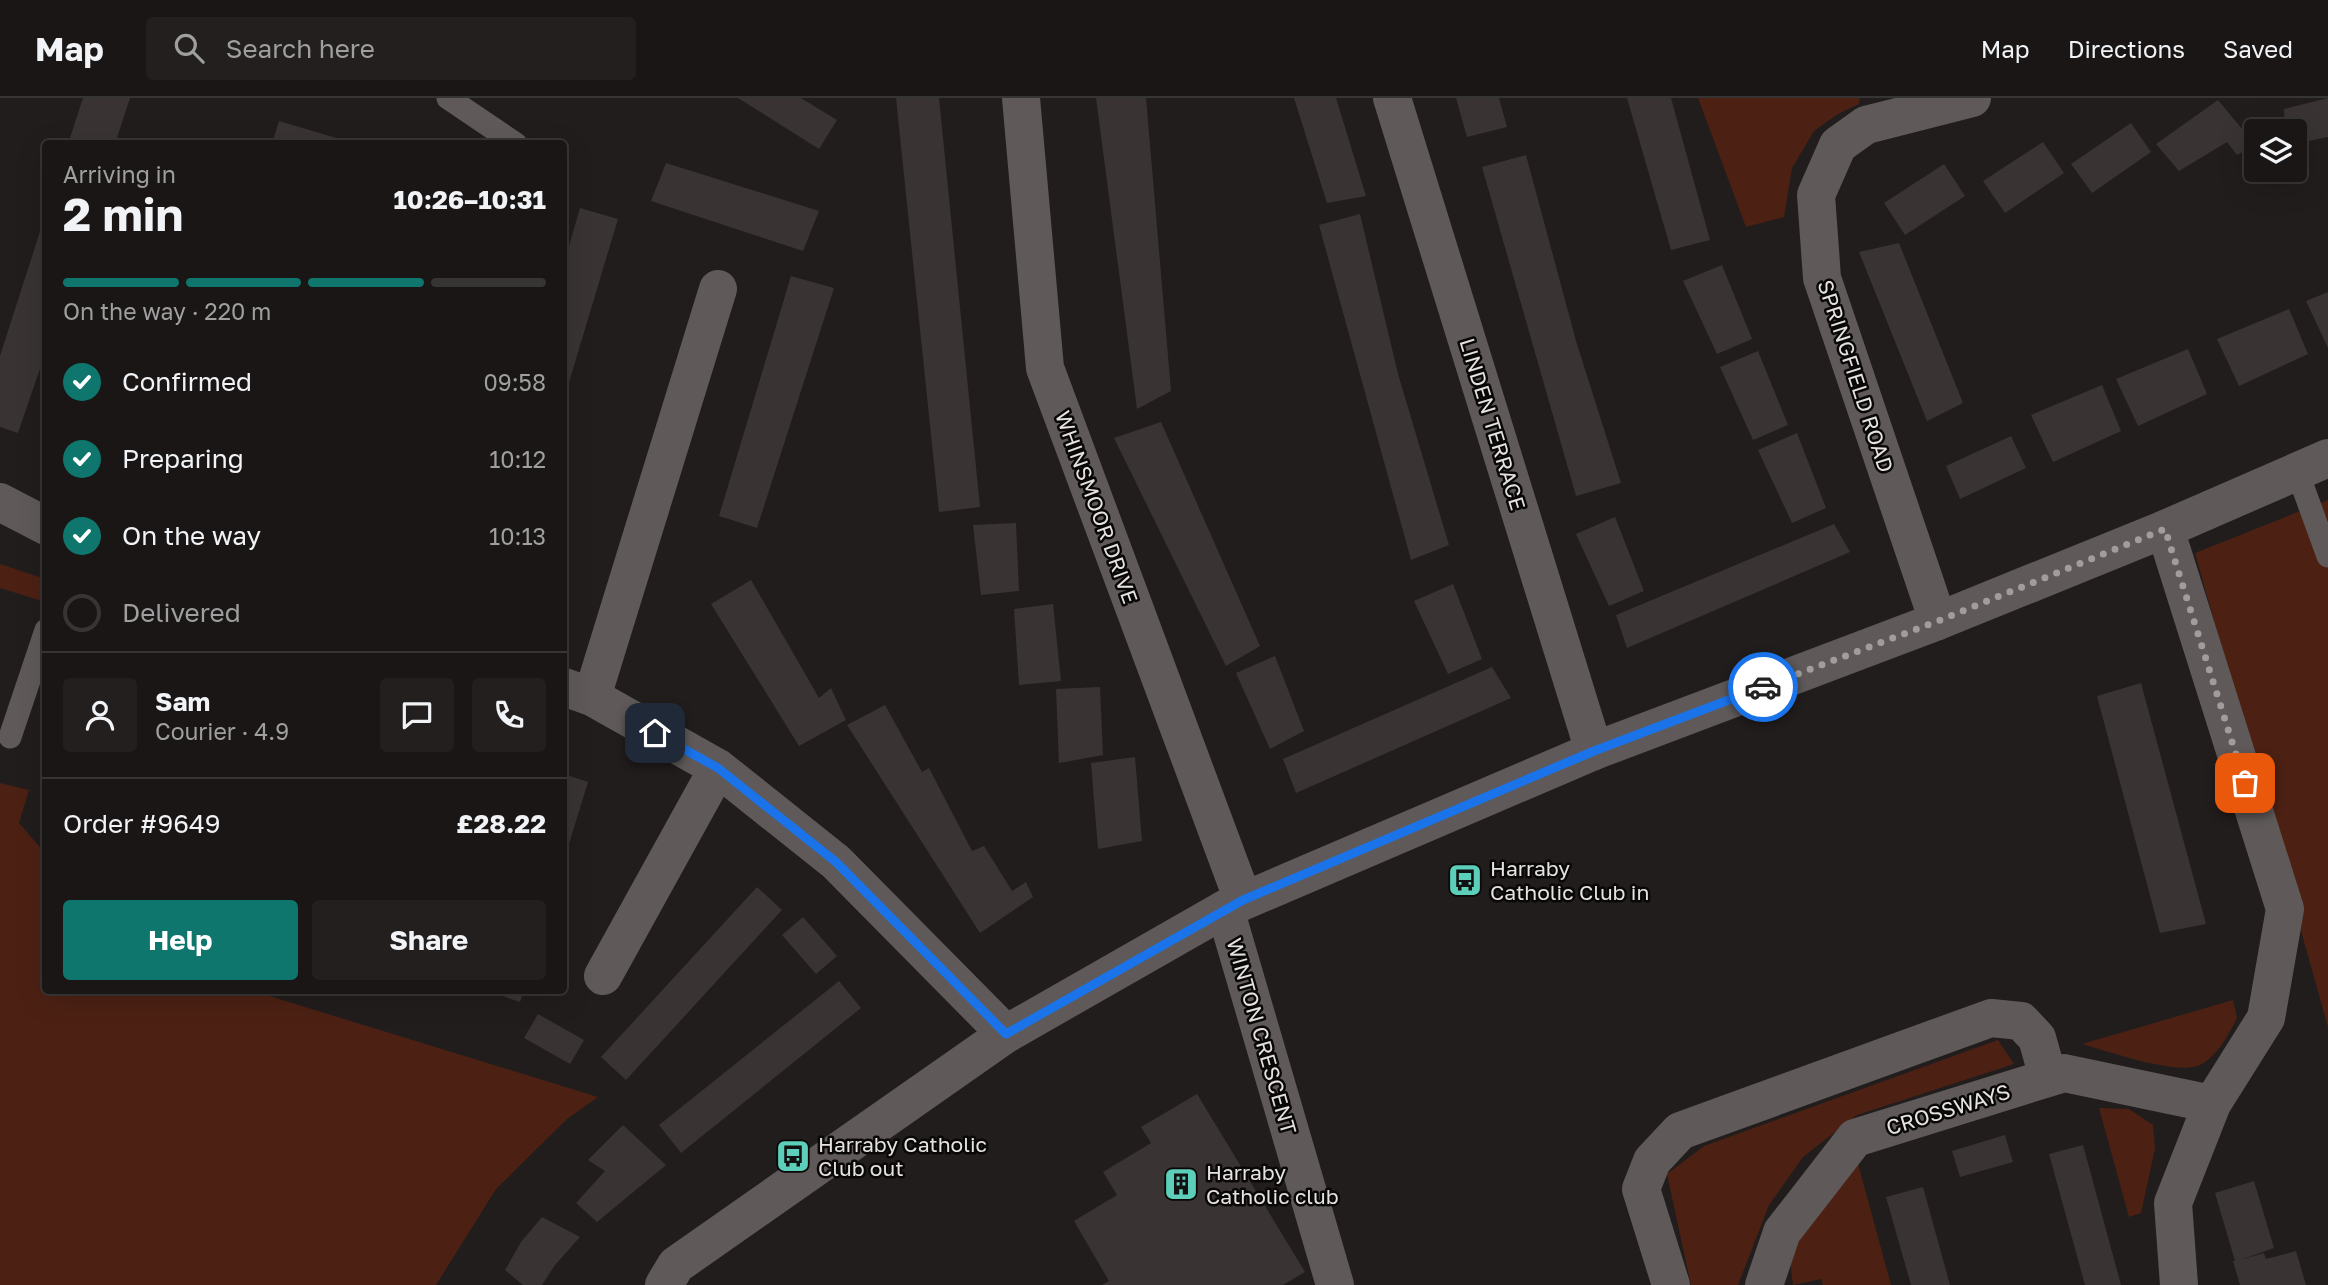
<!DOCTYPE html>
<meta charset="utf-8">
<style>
body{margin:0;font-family:"Golos Text",sans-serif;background:#221f1e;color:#f1f3f6;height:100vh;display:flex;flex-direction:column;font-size:26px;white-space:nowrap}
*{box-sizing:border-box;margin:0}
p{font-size:23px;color:#9f9fa0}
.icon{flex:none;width:38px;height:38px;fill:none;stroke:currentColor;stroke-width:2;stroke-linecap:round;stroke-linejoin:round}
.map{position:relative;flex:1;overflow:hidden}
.panel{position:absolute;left:42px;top:42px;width:525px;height:854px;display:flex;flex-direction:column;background:#191615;border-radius:7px;box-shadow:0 7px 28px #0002,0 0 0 2px #373534}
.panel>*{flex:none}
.buttons{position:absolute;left:2244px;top:21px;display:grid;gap:14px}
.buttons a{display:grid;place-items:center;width:63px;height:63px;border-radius:7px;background:#191615;box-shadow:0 7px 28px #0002,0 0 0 2px #373534;font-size:35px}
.pin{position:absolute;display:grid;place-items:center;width:60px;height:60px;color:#fff;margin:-30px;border-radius:14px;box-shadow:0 4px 10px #0006}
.courier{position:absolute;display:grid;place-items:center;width:70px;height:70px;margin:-35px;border:5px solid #1a73e8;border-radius:50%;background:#fff;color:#222;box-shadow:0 2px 9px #0007}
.overview em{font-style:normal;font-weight:700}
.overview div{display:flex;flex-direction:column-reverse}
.overview{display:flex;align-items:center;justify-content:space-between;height:119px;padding:0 21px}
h1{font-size:46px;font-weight:700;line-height:52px}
.bar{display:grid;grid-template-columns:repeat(4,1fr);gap:10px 7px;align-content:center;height:84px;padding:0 21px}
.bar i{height:9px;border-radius:5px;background:#373534}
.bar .active{background:#0f766e}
.bar p{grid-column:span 4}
.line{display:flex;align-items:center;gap:18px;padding:0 21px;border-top:2px solid #373534}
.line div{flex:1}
.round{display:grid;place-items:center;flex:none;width:74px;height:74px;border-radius:7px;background:#221f1e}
ol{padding:0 21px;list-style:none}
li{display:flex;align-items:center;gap:21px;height:77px}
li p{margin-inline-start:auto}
li .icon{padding:7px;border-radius:50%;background:#0f766e;color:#fff;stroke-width:4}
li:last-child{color:#9f9fa0}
li i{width:38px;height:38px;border:4px solid #373534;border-radius:50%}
.cta{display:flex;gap:14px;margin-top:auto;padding:14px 21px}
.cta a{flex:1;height:80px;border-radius:7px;background:#0f766e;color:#fff;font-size:28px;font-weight:700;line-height:80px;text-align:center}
.cta a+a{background:#221f1e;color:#f1f3f6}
header{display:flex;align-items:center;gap:42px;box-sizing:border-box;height:98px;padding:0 35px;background:#191615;border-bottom:2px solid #373534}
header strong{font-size:33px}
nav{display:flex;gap:38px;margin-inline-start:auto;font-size:24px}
.search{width:490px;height:63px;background:#221f1e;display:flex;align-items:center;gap:18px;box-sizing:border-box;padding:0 24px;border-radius:7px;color:#9f9fa0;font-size:26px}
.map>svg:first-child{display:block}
.green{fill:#4c2114}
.building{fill:#393433}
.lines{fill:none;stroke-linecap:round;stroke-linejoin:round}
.service{stroke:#5f5a59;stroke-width:23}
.minor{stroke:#5f5a59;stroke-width:38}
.tertiary{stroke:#5f5a59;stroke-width:38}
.done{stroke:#a09d9c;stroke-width:7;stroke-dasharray:0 12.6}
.route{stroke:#1a73e8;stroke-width:9}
.labels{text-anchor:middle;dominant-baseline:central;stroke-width:5;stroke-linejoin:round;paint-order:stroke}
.street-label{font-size:21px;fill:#e5e2e1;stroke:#090807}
.poi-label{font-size:21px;fill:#e5e2e1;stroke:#090807;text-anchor:start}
</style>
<header>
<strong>Map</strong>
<div class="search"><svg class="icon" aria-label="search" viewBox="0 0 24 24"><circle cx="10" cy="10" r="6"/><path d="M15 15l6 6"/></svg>Search here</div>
<nav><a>Map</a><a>Directions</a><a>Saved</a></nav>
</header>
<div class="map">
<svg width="2328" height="1187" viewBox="0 0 2328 1187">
<rect width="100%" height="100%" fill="#211d1c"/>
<path class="green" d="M 1698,0 L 1860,0 L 1859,6 L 1838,16 L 1814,33 L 1792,70 L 1784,119 L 1746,129 Z
M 2328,402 L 2328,929 L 2195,455 Z
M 0,466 L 45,481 L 45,504 L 0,490 Z
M 0,685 L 29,692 L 19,725 L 45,755 L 46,892 L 253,893 L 598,999 L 567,1021 L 496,1091 L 436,1187 L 0,1187 Z
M 2233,902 L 2237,920 C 2228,937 2218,958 2200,967 C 2178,978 2107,953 2082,946 Z
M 1998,942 L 2014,966 L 1857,1017 L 1803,1059 L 1769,1107 L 1738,1187 L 1691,1187 L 1667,1076 L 1704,1048 Z
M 2099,1010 L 2129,1011 L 2153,1027 L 2155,1051 L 2141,1115 L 2129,1119 Z
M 1857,1062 L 1891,1187 L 1823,1187 L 1821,1181 L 1793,1187 L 1789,1154 Z"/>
<path class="building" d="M 83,0 L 130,0 L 115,46 L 68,46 Z
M 738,0 L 801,0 L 837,22 L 819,51 Z
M 896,0 L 939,0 L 980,409 L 939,414 Z
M 1096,0 L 1146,0 L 1171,293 L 1137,311 Z
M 1294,0 L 1336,0 L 1366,98 L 1327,105 Z
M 1456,0 L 1499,0 L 1507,29 L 1467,39 Z
M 1627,0 L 1671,0 L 1710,142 L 1671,152 Z
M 2328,0 L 2328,39 L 2294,46 L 2294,33 L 2285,33 L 2284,11 Z
M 2218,2 L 2243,32 L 2262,19 L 2274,33 L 2256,33 L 2256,46 L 2237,57 L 2227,44 L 2179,73 L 2156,46 Z
M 279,23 L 353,45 L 353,46 L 272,46 Z
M 2131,25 L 2151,54 L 2092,95 L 2071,66 Z
M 2043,44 L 2064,75 L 2005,115 L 1983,83 Z
M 1526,57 L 1576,243 L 1621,385 L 1576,398 L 1482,69 Z
M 666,65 L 819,113 L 803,153 L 651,103 Z
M 1944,66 L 1965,98 L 1905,137 L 1884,105 Z
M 580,110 L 618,121 L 564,301 L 564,165 Z
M 1360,116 L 1398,276 L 1449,447 L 1411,462 L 1319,127 Z
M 45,118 L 46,253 L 18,335 L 0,329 L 0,258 Z
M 1899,145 L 1963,305 L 1927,323 L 1859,154 Z
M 1722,167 L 1752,241 L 1717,256 L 1683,183 Z
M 791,178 L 834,190 L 757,430 L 719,418 Z
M 2328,194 L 2328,250 L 2306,203 Z
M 2289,211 L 2308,256 L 2239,288 L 2217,241 Z
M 2188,251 L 2207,296 L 2138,328 L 2116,281 Z
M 1758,253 L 1788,327 L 1753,342 L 1720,269 Z
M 2102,287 L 2121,333 L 2053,364 L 2031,317 Z
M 1161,324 L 1260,548 L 1226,568 L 1114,340 Z
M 1797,335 L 1826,410 L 1792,425 L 1758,352 Z
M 2011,338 L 2026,370 L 1960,401 L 1946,368 Z
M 1615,419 L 1644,493 L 1609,508 L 1576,436 Z
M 1016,425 L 1019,493 L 981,497 L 973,427 Z
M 1834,426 L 1850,454 L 1627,550 L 1616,517 Z
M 751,482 L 819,600 L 831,590 L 846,622 L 799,648 L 711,506 Z
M 1453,486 L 1482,561 L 1448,576 L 1414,503 Z
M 1053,506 L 1061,583 L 1019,587 L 1014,511 Z
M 1275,558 L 1304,633 L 1270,651 L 1236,575 Z
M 1492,569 L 1511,600 L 1296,695 L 1283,661 Z
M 2141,585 L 2206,826 L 2160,835 L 2097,598 Z
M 1100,589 L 1103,657 L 1059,665 L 1056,591 Z
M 885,607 L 922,674 L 929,670 L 972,753 L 984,748 L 1012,793 L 1026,784 L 1033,799 L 980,835 L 847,627 Z
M 1135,659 L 1142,743 L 1098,751 L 1091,665 Z
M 564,676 L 588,684 L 564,762 Z
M 757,789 L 782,812 L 626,982 L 601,959 Z
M 803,819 L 837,858 L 816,876 L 782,837 Z
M 839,883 L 861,910 L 681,1055 L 659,1027 Z
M 485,892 L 524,892 L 520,904 Z
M 538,916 L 584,942 L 570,966 L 524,940 Z
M 1197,996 L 1305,1174 L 1283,1187 L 1102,1187 L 1109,1183 L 1074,1123 L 1117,1097 L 1103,1074 L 1151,1045 L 1141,1029 Z
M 623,1027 L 666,1067 L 597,1124 L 576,1105 L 605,1073 L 588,1062 Z
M 2005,1037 L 2013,1064 L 1960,1079 L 1952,1053 Z
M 2083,1047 L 2121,1187 L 2085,1187 L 2049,1056 Z
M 2254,1083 L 2274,1150 L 2240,1162 L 2264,1155 L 2266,1161 L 2296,1153 L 2306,1187 L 2240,1187 L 2233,1163 L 2235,1163 L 2215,1095 Z
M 1923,1089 L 1950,1187 L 1911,1187 L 1886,1099 Z
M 542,1119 L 580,1139 L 555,1167 L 542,1187 L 523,1187 L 505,1172 L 521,1144 Z"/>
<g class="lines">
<path class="service" d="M 448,0 L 516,46
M 2297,373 L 2328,458
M 10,639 L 46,532"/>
<path class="minor" d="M 1021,0 L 1045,270 L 1243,802
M 1392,0 L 1594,653
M 0,404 L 46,428
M 2165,431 L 2285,811 L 2266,920 L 2212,1006 L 2173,1105 L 2179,1187
M 1938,523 L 1822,180 L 1816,97 L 1838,47 L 1866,27 L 1972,0
M 564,589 L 592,599 L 718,670 L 836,764 L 1006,936
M 592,599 L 718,191
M 1225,811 L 1335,1187
M 603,878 L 718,670
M 1671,1187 L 1641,1091 L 1652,1063 L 1680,1033 L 1991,920 L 2021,923 L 2037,940 L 2048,979
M 1764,1187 L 1782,1134 L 1855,1040 L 2064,975 L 2212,1006"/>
<path class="tertiary" d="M 664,1187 L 676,1167 L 1006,936 L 1225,811 L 1594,653 L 1938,523 L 2165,431 L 2328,360"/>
</g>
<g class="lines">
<path class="done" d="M 1763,589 L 1938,523 L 2165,431 L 2245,685"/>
<path class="route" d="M 655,635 L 718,670 L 836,764 L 1006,936 L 1243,802 L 1594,653 L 1763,589"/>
</g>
<defs>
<g id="bus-square" transform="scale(1.75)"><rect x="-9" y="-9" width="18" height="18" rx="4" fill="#5dceb9" stroke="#090807"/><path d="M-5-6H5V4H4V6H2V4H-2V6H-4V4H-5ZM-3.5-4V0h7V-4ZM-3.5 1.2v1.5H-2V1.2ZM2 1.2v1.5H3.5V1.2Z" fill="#111"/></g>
<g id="building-square" transform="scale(1.75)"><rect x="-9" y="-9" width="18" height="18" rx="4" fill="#5dceb9" stroke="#090807"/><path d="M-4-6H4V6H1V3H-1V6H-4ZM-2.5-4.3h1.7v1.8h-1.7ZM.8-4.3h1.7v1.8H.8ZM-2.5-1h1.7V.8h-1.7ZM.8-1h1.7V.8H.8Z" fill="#111"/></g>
</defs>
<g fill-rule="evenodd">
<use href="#bus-square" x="1465" y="782"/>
<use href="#bus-square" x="793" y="1058"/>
<use href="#building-square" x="1181" y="1086"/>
</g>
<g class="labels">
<g class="street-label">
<text transform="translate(1856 278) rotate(72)">SPRINGFIELD ROAD</text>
<text transform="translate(1493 326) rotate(73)">LINDEN TERRACE</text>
<text transform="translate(1097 409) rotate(70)">WHINSMOOR DRIVE</text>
<text transform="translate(1262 938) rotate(74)">WINTON CRESCENT</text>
<text transform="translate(1948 1011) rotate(-17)">CROSSWAYS</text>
</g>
<g class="poi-label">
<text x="1490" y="770">Harraby<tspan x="1490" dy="24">Catholic Club in</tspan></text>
<text x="818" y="1046">Harraby Catholic<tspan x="818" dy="24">Club out</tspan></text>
<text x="1206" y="1074">Harraby<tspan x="1206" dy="24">Catholic club</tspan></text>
</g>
</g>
</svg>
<div class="buttons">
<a><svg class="icon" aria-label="layers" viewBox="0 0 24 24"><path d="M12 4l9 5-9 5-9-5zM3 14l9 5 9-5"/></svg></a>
</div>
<div class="pin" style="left:2245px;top:685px;background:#ea580c"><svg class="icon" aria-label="bag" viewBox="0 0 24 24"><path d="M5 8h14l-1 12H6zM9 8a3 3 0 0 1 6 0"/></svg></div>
<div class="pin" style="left:655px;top:635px;background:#1f2937"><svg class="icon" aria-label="home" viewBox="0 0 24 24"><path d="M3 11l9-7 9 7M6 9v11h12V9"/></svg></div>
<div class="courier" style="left:1763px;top:589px"><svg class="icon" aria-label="car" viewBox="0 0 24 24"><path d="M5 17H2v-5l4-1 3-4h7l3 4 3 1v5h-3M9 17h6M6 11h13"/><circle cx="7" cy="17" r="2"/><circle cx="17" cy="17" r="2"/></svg></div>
<section class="panel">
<div class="overview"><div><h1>2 min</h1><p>Arriving in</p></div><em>10:26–10:31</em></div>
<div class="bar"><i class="active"></i><i class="active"></i><i class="active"></i><i></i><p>On the way · 220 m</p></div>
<ol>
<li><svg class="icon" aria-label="check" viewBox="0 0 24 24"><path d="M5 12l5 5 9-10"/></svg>Confirmed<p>09:58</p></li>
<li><svg class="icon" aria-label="check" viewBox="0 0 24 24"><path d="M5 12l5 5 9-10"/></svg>Preparing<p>10:12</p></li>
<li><svg class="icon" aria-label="check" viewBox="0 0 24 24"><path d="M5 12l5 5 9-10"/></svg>On the way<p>10:13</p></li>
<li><i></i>Delivered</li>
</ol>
<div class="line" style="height:126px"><a class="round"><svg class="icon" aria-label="person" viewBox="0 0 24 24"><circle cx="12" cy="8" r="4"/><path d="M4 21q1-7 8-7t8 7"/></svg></a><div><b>Sam</b><p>Courier · 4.9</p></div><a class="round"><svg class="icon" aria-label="chat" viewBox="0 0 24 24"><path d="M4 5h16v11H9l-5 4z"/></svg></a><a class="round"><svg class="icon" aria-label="phone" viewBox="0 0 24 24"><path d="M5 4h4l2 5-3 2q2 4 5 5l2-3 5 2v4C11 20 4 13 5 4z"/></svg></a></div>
<div class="line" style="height:91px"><div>Order #9649</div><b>£28.22</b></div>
<div class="cta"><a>Help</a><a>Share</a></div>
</section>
</div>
